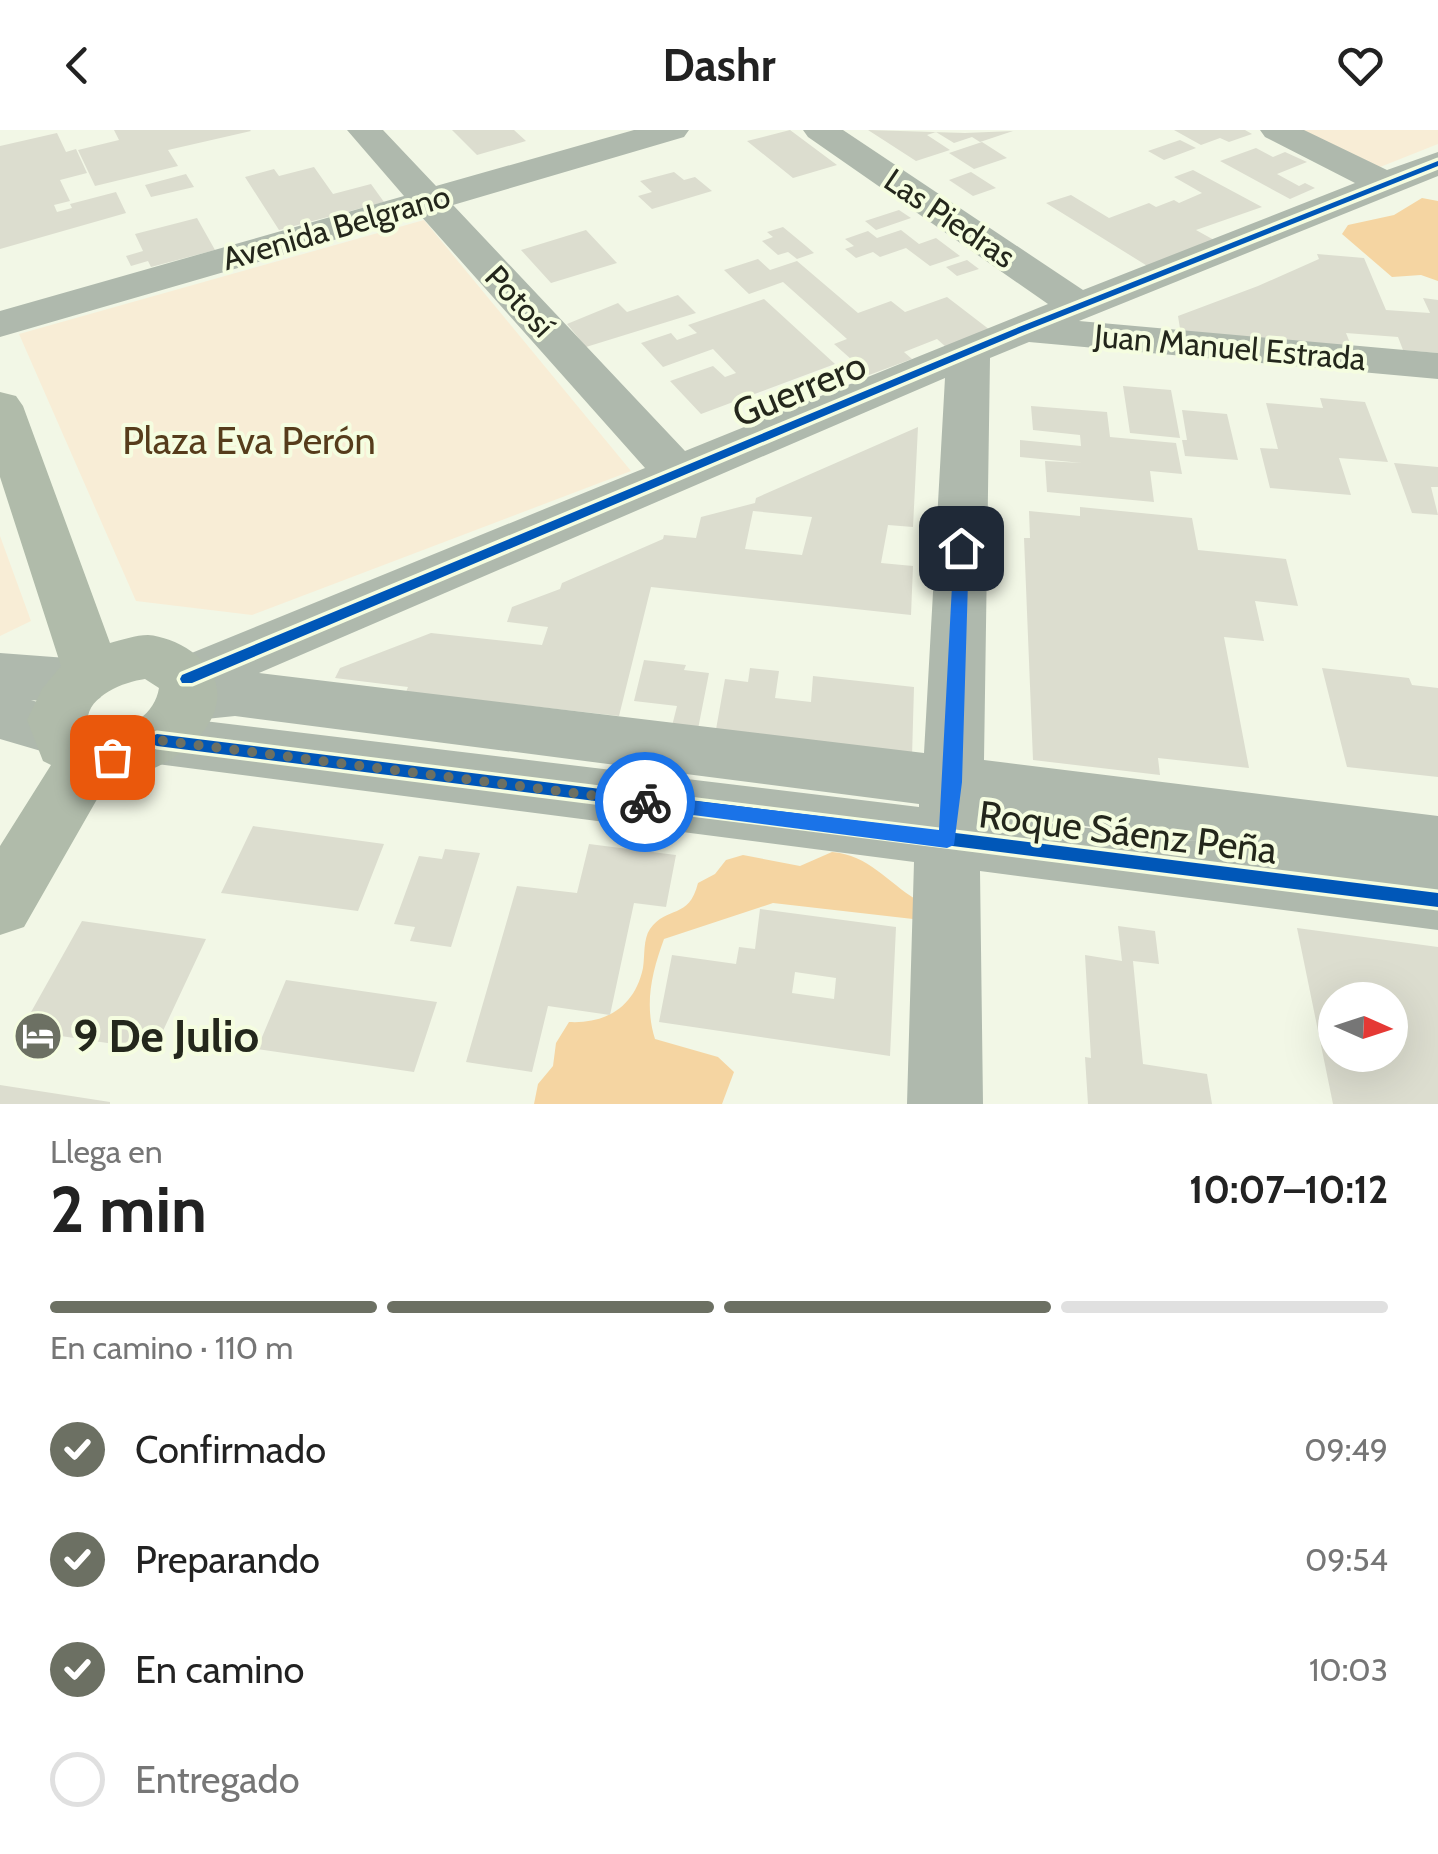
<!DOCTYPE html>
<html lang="es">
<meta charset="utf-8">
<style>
body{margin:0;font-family:Cabin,sans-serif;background:#f2f2f2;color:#222;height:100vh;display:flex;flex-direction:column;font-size:38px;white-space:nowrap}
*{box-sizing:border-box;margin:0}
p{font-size:32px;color:#767676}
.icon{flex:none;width:55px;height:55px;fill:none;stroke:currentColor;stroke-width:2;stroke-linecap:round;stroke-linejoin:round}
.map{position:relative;height:974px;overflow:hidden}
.details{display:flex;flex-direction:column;background:#fff;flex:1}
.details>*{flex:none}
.needle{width:65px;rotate:93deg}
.fabs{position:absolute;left:1318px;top:852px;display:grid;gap:20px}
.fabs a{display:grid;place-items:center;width:90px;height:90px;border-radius:50%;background:#fff;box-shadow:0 10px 40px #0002;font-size:50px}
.pin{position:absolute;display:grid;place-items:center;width:85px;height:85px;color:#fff;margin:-42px;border-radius:20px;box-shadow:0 5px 15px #0006}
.courier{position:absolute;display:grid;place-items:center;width:100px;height:100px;margin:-50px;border:8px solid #1a73e8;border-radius:50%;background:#fff;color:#222;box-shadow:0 2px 12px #0007}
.head em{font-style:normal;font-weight:800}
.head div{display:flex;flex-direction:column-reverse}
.head{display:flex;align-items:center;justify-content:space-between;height:170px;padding:0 50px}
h1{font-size:65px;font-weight:800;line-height:75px}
.bar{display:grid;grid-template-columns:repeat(4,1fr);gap:15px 10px;align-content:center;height:120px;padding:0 50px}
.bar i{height:12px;border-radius:8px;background:#e0e0e0}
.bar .current{background:#6c7063}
.bar p{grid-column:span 4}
ol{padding:0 50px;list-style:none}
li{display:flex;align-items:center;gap:30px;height:110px}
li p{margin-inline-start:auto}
li .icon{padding:10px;border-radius:50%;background:#6c7063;color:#fff;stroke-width:4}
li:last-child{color:#767676}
li i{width:55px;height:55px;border:5px solid #e0e0e0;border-radius:50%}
header{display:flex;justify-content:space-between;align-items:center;height:130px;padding:0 50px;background:#fff;font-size:45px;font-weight:800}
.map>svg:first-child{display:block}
.green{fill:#f8edd6}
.forest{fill:#f5d5a2}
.building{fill:#dcddcf;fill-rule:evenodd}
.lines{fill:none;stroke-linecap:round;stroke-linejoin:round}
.minor{fill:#afb9ad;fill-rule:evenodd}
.major{fill:#b0bbaa;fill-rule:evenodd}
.cycleway-casing{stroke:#f5fde0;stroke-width:7}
.cycleway{fill:#0057b8;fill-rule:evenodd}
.route{fill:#1a73e8}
.done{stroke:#6c7063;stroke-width:10;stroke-dasharray:0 18}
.labels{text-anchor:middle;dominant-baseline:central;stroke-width:8;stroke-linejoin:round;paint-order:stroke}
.far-street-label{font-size:32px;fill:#24271c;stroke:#f5fde0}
.street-label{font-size:38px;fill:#24271c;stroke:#f5fde0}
.park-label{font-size:38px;fill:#563c1b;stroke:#f5fde0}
.near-poi-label{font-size:45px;font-weight:bold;fill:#24271c;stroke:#f5fde0;text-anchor:start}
</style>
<header><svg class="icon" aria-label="back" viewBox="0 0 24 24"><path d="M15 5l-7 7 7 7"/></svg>Dashr<svg class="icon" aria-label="heart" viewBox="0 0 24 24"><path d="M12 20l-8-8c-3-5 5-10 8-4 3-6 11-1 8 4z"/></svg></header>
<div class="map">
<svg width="1438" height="974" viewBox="0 0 1438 974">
<rect width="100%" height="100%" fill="#f2f7e6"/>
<path class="green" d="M 1303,0 L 1438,0 L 1438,14 L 1380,37 Z
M 424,90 L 631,341 L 252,485 L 136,471 L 19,204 Z
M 0,406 L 31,491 L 0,506 Z"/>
<path class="forest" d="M 1422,68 L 1438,71 L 1438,151 L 1421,145 L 1392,147 L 1342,104 L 1348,95 L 1394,85 Z
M 832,722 C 869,725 887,752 917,770 L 913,789 L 773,773 L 664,809 C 652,842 644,874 655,909 L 718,927 L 734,942 L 722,974 L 534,974 L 538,954 L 553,936 L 556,913 L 569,892 C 607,894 635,876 643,838 C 645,826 643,809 650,799 C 667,775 689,790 698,753 L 715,744 L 726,730 L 743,725 L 800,736 Z"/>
<path class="building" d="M 114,0 L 250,0 L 251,1 L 168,20 L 178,36 L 95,56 L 78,20 L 119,10 Z
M 452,0 L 514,0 L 526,11 L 477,25 Z
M 790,0 L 837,35 L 793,48 L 747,11 Z
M 868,0 L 965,3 L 1013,1 L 980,12 L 972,7 L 954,13 L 936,2 L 927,5 L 950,20 L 916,31 Z
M 1174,0 L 1245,0 L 1252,4 L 1229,12 L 1220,8 L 1201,15 Z
M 57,3 L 66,22 L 76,19 L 87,43 L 60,50 L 70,71 L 54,75 L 57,82 L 72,78 L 70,74 L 116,62 L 126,83 L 0,119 L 0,16 Z
M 1180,10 L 1196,18 L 1164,30 L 1148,21 Z
M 982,12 L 1007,28 L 974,39 L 949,23 Z
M 1256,18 L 1273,27 L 1285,22 L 1307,32 L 1277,44 L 1299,56 L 1305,53 L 1315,58 L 1290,69 L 1220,31 Z
M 314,37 L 333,64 L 371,54 L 384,72 L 279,100 L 245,47 L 274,39 L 279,46 Z
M 1193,40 L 1262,77 L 1196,100 L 1214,110 L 1149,137 L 1046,73 L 1071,65 L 1109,88 L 1149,73 L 1156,77 L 1174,70 L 1179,73 L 1202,63 L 1174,47 Z
M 674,42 L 684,50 L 695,47 L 712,61 L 652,79 L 638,66 L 652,62 L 640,51 Z
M 971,42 L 996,58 L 973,66 L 949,50 Z
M 186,44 L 194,57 L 151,67 L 145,55 Z
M 899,80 L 911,88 L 876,100 L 865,91 Z
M 197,88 L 215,120 L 151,137 L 148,131 L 131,136 L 126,126 L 143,121 L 135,104 Z
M 783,97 L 806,116 L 814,123 L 797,129 L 788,122 L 778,125 L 762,111 L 773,107 L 767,102 Z
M 586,100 L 617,133 L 551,153 L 521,120 Z
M 901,100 L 919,114 L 936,108 L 960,126 L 930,136 L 906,118 L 880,127 L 873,122 L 856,128 L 845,119 L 854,116 L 845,109 L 868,101 L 877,108 Z
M 1317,124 L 1364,128 L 1386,180 L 1430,183 L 1423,168 L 1438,170 L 1438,223 L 1403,220 L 1398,207 L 1346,203 L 1352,218 L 1181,205 L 1178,186 L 1258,156 L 1319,129 Z
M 758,129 L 770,140 L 797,131 L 858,183 L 891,171 L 905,182 L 947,167 L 990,200 L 946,217 L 937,209 L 904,222 L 912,229 L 869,245 L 834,214 L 847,209 L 783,152 L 749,164 L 724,140 Z
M 967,130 L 979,139 L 957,146 L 946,137 Z
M 678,165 L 696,183 L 586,217 L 567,194 L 618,173 L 627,182 Z
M 764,169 L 835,234 L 701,284 L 670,251 L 713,236 L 725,247 L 736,243 L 713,219 L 663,237 L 641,213 L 671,203 L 677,210 L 697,203 L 688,195 Z
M 1123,256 L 1171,260 L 1180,308 L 1130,303 Z
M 1320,268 L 1365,272 L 1388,332 L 1339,328 L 1351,365 L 1270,358 L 1260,318 L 1278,319 L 1266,273 L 1323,278 Z
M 1031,276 L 1107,282 L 1110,307 L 1176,313 L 1182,344 L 1150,341 L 1154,372 L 1047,362 L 1045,331 L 1082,333 L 1020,327 L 1020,310 L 1081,316 L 1080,305 L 1033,300 Z
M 1182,280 L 1227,284 L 1238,330 L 1185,326 L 1182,310 L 1187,310 Z
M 918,297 L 913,397 L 888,395 L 881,433 L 913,436 L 911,485 L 651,457 L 619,586 L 406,562 L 408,557 L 335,548 L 340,538 L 431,503 L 542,515 L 548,497 L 507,492 L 512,477 L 560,459 L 562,453 L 663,409 L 664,405 L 696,408 L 701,387 L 755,373 L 756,368 ZM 753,381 L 812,387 L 802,425 L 745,419 Z
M 1394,333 L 1438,337 L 1438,357 L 1431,357 L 1438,385 L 1412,383 Z
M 1080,377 L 1192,388 L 1198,420 L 1286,429 L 1298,476 L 1255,471 L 1264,511 L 1224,507 L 1249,638 L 1158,628 L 1160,645 L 1033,630 L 1024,408 L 1030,408 L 1029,381 L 1080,386 Z
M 644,530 L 686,535 L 684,540 L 709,543 L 698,599 L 672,596 L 677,576 L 634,571 Z
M 750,538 L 779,541 L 775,568 L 811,572 L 813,546 L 914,557 L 912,627 L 715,605 L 725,549 L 748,552 Z
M 1322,538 L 1409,548 L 1412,555 L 1438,558 L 1438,647 L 1347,637 Z
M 253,696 L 384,714 L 358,781 L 221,763 Z
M 589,714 L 676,725 L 666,777 L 634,773 L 610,885 L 548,876 L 532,942 L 466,932 L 517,756 L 577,763 Z
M 445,719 L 480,723 L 451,817 L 410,811 L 415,797 L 394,794 L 419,726 L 442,729 Z
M 760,779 L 896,797 L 890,926 L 659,892 L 672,825 L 736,834 L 739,817 L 755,819 ZM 795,842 L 836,848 L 834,869 L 792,863 Z
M 82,791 L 206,809 L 154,920 L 21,900 Z
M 1118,796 L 1155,801 L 1159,834 L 1133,831 L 1143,934 L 1207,944 L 1212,974 L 1088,974 L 1085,927 L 1091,928 L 1085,825 L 1122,831 Z
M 1297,798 L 1438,817 L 1438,974 L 1333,974 ZM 1335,870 L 1390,870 L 1390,925 L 1335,925 Z
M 286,850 L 437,872 L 414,942 L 257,919 Z
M 0,955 L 110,972 L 110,974 L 0,974 Z"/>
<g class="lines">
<path class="minor" d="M 347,0 L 383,0 L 436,56 L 634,0 L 689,0 L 684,7 L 453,75 L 685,321 L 1048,174 L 808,7 L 803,0 L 843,0 L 1083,160 L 1355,53 L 1265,7 L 1260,0 L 1304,0 L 1387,40 L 1438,22 L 1438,46 L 1079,191 L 1438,223 L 1438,249 L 1029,212 L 990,228 L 984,630 L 1438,686 L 1438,800 L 980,741 L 983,974 L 907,974 L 914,732 L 157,634 L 136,627 L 127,610 L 136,593 L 157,586 L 181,588 L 168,584 L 160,568 L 164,560 L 158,549 L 167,533 L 645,338 L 420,85 L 0,207 L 0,181 L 404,66 ZM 945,248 L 924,623 L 259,543 ZM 235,586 L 919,674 L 919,677 L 196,590 ZM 981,682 L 1204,712 L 981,685 Z
M 0,523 L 80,529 L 100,536 L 109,552 L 100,568 L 80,575 L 31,570 L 79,585 L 88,602 L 79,619 L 58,626 L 0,609 Z"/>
<path class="major" d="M 0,262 L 16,266 L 23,276 L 110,513 C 121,510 136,505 148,505 C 175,507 214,529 217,559 C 223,609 150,649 108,650 L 24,797 L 0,805 L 0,716 L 51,635 L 43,631 L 27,590 L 42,559 L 61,536 L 0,347 ZM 145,549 L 159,558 C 154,589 119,607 89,598 C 80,569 122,552 145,549 Z"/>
<g class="cycleway-casing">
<path id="cycleway" d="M 1438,31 L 1438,36 L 1025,201 L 192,553 L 182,553 L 180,549 L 182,545 L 1019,197 Z
M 157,604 L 1438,763 L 1438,777 L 157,616 L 152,614 L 150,610 L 152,606 Z"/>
</g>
<use href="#cycleway" class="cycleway"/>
</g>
<path class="route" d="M 961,412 L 969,418 L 962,652 L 954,715 L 947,718 L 639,678 L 639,667 L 645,665 L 939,700 L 954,418 Z"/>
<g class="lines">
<path class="done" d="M 112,627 L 157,610 L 645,672"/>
</g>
<defs>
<g id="hotel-disc" transform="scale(2.5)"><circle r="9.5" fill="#6c7063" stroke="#f5fde0"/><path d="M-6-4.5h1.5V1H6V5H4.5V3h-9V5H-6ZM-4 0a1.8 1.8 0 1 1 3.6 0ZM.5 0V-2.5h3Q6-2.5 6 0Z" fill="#fff"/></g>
</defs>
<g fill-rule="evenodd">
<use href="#hotel-disc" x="38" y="906"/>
</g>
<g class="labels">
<g class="far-street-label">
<text transform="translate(950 88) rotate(34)">Las Piedras</text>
<text transform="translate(336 97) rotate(-16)">Avenida Belgrano</text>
<text transform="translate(520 171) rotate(47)">Potosí</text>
<text transform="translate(1230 217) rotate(5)">Juan Manuel Estrada</text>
</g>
<g class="street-label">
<text transform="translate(799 259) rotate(-22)">Guerrero</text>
<text transform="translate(1128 702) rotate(7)">Roque Sáenz Peña</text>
</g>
<g class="park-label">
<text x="249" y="310">Plaza Eva Perón</text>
</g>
<g class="near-poi-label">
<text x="73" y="906">9 De Julio</text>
</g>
</g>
</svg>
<div class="fabs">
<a><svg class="needle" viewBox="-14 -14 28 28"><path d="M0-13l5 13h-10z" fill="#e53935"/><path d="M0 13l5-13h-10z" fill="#767676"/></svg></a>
</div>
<div class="pin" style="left:112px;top:627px;background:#ea580c"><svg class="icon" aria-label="bag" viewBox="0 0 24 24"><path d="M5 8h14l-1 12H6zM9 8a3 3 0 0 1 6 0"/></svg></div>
<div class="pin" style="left:961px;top:418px;background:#1f2937"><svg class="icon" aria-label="home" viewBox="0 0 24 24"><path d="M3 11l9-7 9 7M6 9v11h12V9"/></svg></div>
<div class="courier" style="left:645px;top:672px"><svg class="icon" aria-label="bike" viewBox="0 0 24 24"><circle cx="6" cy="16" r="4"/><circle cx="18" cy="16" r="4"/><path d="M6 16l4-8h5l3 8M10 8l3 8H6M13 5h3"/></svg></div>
</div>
<section class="details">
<div class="head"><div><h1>2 min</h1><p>Llega en</p></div><em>10:07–10:12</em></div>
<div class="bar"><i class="current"></i><i class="current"></i><i class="current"></i><i></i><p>En camino · 110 m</p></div>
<ol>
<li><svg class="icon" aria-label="check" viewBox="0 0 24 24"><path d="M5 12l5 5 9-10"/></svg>Confirmado<p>09:49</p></li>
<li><svg class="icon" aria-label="check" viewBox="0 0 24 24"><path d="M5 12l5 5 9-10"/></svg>Preparando<p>09:54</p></li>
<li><svg class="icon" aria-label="check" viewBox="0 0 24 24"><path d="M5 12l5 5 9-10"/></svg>En camino<p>10:03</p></li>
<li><i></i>Entregado</li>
</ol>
</section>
